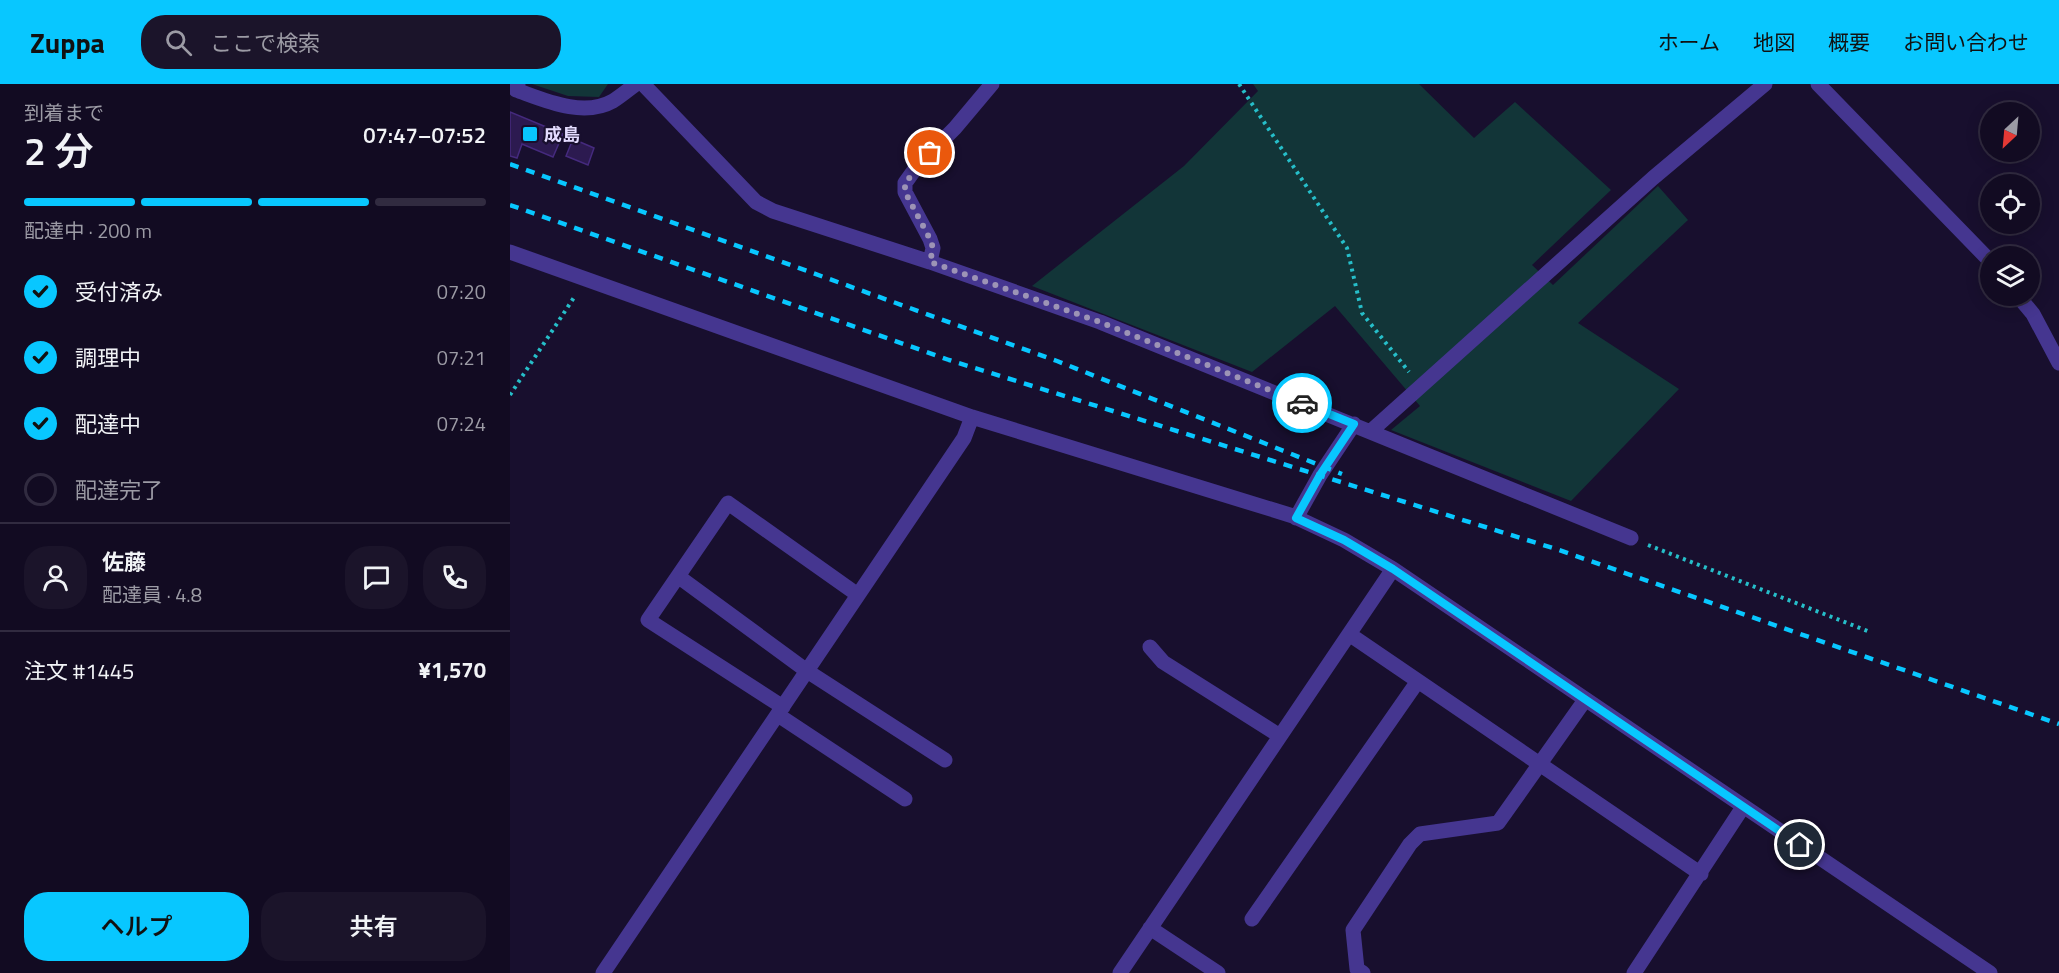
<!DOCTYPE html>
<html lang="ja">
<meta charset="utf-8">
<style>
body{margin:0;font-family:"Titillium Web","Noto Sans JP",sans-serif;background:#1b142a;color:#f1f3f6;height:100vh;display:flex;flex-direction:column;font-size:22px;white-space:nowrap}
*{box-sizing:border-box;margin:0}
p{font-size:20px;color:#9c9ba5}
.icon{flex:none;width:33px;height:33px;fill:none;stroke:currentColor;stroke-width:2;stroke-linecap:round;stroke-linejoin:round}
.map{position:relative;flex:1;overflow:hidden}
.details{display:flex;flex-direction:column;background:#120b22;width:510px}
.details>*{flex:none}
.needle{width:39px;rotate:206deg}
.fabs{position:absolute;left:1470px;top:18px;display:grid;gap:12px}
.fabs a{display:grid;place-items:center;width:60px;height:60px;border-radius:50%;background:#120b22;box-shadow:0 3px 15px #0003,0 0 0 2px #312b40;font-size:30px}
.pin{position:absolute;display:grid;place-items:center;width:51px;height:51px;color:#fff;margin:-26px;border:3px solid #fff;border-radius:50%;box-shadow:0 2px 6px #0007}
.courier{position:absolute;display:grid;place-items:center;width:60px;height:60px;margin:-30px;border:4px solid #08c7ff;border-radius:50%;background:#fff;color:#222;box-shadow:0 2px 8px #0007}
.head em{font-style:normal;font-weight:600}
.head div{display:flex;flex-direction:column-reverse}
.head{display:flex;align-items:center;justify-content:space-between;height:102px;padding:0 24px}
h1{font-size:39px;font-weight:600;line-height:45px}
.bar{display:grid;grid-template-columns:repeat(4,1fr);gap:9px 6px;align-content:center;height:72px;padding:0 24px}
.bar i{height:8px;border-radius:4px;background:#312b40}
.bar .selected{background:#08c7ff}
.bar p{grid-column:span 4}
.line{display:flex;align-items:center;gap:15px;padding:0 24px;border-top:2px solid #312b40}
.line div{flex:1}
.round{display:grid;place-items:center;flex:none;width:63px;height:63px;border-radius:24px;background:#1b142a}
ol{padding:0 24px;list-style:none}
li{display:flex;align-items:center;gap:18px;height:66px}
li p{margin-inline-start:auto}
li .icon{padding:6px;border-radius:50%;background:#08c7ff;color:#111;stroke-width:4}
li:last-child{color:#9c9ba5}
li i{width:33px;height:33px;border:3px solid #312b40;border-radius:50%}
.button{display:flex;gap:12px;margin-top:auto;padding:12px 24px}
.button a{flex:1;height:69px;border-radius:24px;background:#08c7ff;color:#111;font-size:24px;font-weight:600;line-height:69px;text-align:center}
.button a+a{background:#1b142a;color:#f1f3f6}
header{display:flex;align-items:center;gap:36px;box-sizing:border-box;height:84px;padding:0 30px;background:#08c7ff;color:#111}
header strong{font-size:28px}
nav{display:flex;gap:33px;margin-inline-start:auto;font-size:21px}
.search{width:420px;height:54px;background:#1b142a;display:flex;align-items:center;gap:15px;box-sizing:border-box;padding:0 21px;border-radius:24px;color:#9c9ba5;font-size:22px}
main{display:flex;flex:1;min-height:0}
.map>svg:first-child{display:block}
.green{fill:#123538}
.building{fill:#2c1a50;stroke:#452a7e;stroke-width:1.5}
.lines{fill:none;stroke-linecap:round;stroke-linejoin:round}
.path{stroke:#26bec9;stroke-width:4;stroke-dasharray:3 4.5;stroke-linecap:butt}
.minor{stroke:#453690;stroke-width:15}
.rail{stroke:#08c7ff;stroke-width:4.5;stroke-dasharray:9 8;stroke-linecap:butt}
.done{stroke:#9d94b6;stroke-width:6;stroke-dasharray:0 10.8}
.route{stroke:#08c7ff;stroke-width:8}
.poi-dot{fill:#08c7ff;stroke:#180f2e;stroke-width:2}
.labels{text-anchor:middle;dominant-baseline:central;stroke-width:4.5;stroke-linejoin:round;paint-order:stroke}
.poi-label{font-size:18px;font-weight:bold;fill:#e4dcff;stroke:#180f2e;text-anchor:start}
</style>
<header>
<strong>Zuppa</strong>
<div class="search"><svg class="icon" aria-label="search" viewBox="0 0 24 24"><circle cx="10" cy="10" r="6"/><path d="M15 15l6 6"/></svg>ここで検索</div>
<nav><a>ホーム</a><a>地図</a><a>概要</a><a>お問い合わせ</a></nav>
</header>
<main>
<section class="details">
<div class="head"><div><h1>2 分</h1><p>到着まで</p></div><em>07:47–07:52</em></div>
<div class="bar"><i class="selected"></i><i class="selected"></i><i class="selected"></i><i></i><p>配達中 · 200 m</p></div>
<ol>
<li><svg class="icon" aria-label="check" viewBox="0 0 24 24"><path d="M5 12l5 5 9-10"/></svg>受付済み<p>07:20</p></li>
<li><svg class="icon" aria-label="check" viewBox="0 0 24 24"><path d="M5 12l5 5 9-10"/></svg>調理中<p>07:21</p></li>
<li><svg class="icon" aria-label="check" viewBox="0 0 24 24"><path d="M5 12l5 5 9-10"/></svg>配達中<p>07:24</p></li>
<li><i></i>配達完了</li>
</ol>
<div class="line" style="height:108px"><a class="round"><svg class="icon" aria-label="person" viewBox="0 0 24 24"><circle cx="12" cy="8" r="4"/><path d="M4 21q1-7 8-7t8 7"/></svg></a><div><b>佐藤</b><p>配達員 · 4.8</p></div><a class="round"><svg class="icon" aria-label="chat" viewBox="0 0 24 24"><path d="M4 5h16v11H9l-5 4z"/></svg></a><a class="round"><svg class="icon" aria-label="phone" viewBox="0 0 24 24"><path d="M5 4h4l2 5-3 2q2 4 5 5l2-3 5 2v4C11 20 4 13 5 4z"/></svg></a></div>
<div class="line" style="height:78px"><div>注文 #1445</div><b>¥1,570</b></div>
<div class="button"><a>ヘルプ</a><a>共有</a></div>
</section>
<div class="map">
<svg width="1549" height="889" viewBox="0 0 1549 889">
<rect width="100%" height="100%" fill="#180f2e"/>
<path class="green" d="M 22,0 L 98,0 L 89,13 L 58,12 Z
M 743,0 L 909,0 L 964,54 L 1005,18 L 1101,106 L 1022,181 L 1043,201 L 1148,102 L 1178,136 L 1068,239 L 1169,305 L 1061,417 L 881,346 L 910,322 L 825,222 L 742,288 L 522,202 L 674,82 L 748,7 Z"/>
<path class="building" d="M 0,28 L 53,50 L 43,73 L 12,60 L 7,74 L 0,72 Z
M 63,55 L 84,64 L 78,81 L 56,72 Z"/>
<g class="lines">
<path class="path" d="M 729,0 L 837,164 L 852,229 L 899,288
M 0,311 L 65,212
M 1138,461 L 1360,548"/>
<path class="minor" d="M 8,0 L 6,6 C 34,16 73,34 103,17 C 111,12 118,6 126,0
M 133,0 L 246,118 L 263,127 L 420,178 L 590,238 L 1121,454
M 1308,0 L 1480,177
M 0,168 L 462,333 L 783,432 L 834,456 L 883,485 L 1480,889
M 420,178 L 423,164 L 420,155 L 395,108 L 395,99 L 408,81 L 445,44 L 482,0
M 1508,212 L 1523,230 L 1549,279
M 861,347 L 1143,94 L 1255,0
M 786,434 L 810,391 L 844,340
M 169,493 L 297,587 L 435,676
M 839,550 L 1191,790
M 640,563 L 653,578 L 770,652
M 273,623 L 138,536 L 218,419 L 348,511
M 268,631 L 395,715
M 742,835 L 908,597
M 640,844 L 708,889
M 93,889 L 454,354 L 462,333
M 610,889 L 883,485
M 853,889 L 847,885 L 843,846 L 900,760 L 910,750 L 988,739 L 1075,616
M 1124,889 L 1233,723"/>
<path class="rail" d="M 0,80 L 547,277 L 832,390
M 0,121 L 439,276 L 1046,465 L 1549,640"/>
</g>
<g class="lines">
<path class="done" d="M 420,69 L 395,99 L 395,108 L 420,155 L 423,164 L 420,178 L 590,238 L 792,319"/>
<path class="route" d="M 792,319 L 844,340 L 810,391 L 786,434 L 834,456 L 883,485 L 1290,761"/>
</g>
<rect class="poi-dot" x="12" y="42" width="16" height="16" rx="3"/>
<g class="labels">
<g class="poi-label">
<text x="34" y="50">成島</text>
</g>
</g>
</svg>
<div class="fabs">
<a><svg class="needle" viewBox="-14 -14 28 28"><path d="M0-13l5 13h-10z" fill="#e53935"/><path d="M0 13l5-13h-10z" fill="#9c9ba5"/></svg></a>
<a><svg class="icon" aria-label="locate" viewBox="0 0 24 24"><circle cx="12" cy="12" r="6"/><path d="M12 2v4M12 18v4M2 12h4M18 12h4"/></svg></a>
<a><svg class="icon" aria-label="layers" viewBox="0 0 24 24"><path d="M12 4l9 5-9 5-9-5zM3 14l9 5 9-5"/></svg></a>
</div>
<div class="pin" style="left:420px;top:69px;background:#ea580c"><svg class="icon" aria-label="bag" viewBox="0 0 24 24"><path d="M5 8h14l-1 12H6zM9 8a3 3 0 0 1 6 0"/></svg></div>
<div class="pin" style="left:1290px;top:761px;background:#1f2937"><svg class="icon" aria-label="home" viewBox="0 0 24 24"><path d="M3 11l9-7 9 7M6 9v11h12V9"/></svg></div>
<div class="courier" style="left:792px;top:319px"><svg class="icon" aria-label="car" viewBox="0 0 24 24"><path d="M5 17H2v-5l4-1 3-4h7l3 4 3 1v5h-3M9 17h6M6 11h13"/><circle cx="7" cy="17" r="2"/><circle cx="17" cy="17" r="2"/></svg></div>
</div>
</main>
